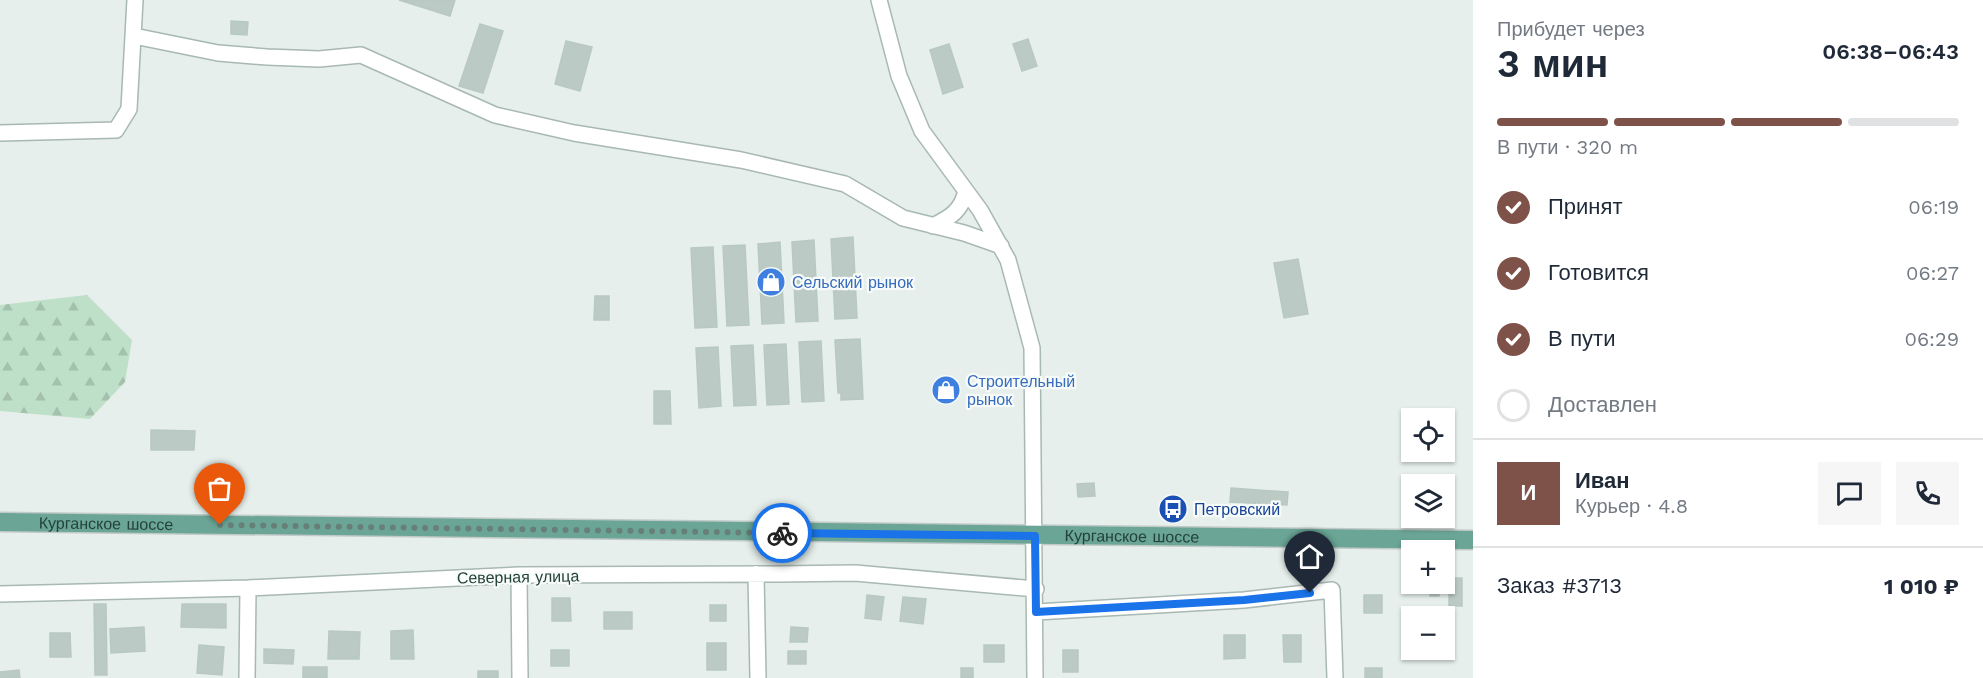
<!DOCTYPE html>
<html lang="ru">
<meta charset="utf-8">
<style>
body{margin:0;font-family:"Work Sans",sans-serif;background:#f6f6f7;color:#1f2937;height:100vh;display:flex;flex-direction:column;font-size:22px;white-space:nowrap}
*{box-sizing:border-box;margin:0}
p{font-size:20px;color:#747a83}
.icon{flex:none;width:33px;height:33px;fill:none;stroke:currentColor;stroke-width:2;stroke-linecap:round;stroke-linejoin:round}
.map{position:relative;flex:1;overflow:hidden}
.details{display:flex;flex-direction:column;background:#fff;width:510px}
.details>*{flex:none}
.buttons{position:absolute;left:1401px;top:408px;display:grid;gap:12px}
.buttons a{display:grid;place-items:center;width:54px;height:54px;border-radius:0px;background:#fff;box-shadow:0 2px 4px #0004;font-size:30px}
.pin{position:absolute;display:grid;place-items:center;width:51px;height:51px;color:#fff;margin:-62px -26px;border-radius:50% 50% 50% 0;rotate:-45deg;box-shadow:0 0 6px #0007}
.pin .icon{rotate:45deg}
.courier{position:absolute;display:grid;place-items:center;width:60px;height:60px;margin:-30px;border:4px solid #1a73e8;border-radius:50%;background:#fff;color:#222;box-shadow:0 2px 8px #0007}
.summary em{font-style:normal;font-weight:600}
.summary div{display:flex;flex-direction:column-reverse}
.summary{display:flex;align-items:center;justify-content:space-between;height:102px;padding:0 24px}
h1{font-size:39px;font-weight:600;line-height:45px}
.bar{display:grid;grid-template-columns:repeat(4,1fr);gap:9px 6px;align-content:center;height:72px;padding:0 24px}
.bar i{height:8px;border-radius:4px;background:#e0e1e3}
.bar .current{background:#7f5249}
.bar p{grid-column:span 4}
.line{display:flex;align-items:center;gap:15px;padding:0 24px;border-top:2px solid #e0e1e3}
.line div{flex:1}
.round{display:grid;place-items:center;flex:none;width:63px;height:63px;border-radius:0px;background:#f6f6f7}
ol{padding:0 24px;list-style:none}
li{display:flex;align-items:center;gap:18px;height:66px}
li p{margin-inline-start:auto}
li .icon{padding:6px;border-radius:50%;background:#7f5249;color:#fff;stroke-width:4}
li:last-child{color:#747a83}
li i{width:33px;height:33px;border:3px solid #e0e1e3;border-radius:50%}
main{display:flex;flex:1;min-height:0}
.map>svg:first-child{display:block}
.forest{fill:url(#forest-firs)}
.building{fill:#bbcac4;stroke:#b8c9c2;stroke-width:1.5}
.lines{fill:none;stroke-linecap:round;stroke-linejoin:round}
.street-casing{stroke:#a8b8b2;stroke-width:18}
.primary-casing{stroke:#c2cac8;stroke-width:21}
.street{stroke:#fff;stroke-width:15}
.primary{stroke:#6aa596;stroke-width:18}
.done{stroke:#687f78;stroke-width:6;stroke-dasharray:0 10.8}
.route{stroke:#1a73e8;stroke-width:8}
.labels{text-anchor:middle;dominant-baseline:central;stroke-width:4.5;stroke-linejoin:round;paint-order:stroke}
.shop-label{font-size:16px;fill:#366cbe;stroke:#f7fbf9;text-anchor:start}
.transit-label{font-size:16px;fill:#164399;stroke:#f7fbf9;text-anchor:start}
.street-label{font-size:16px;fill:#24423a;stroke:#f7fbf9}
</style>
<main>
<div class="map">
<svg width="1473" height="678" viewBox="0 0 1473 678">
<defs>
<pattern id="forest-firs" width="22" height="20" patternUnits="userSpaceOnUse" patternTransform="scale(1.5)"><rect width="22" height="20" fill="#bfe0c8"/><path d="M5 1l3.5 6h-7zM16 11l3.5 6h-7z" fill="#a4c1ad"/></pattern>
</defs>
<rect width="100%" height="100%" fill="#e6efeb"/>
<path class="forest" d="M 87,295 L 132,340 L 125,382 L 90,419 L 0,411 L 0,305 Z"/>
<path class="building" d="M 399,0 L 455,0 L 450,16 Z
M 231,21 L 248,22 L 247,35 L 231,34 Z
M 480,24 L 503,31 L 483,93 L 459,86 Z
M 1028,39 L 1037,66 L 1022,71 L 1013,44 Z
M 566,41 L 592,47 L 580,91 L 555,84 Z
M 949,44 L 963,87 L 943,94 L 930,50 Z
M 853,237 L 857,318 L 835,319 L 831,239 Z
M 814,240 L 818,321 L 796,322 L 792,242 Z
M 780,242 L 784,323 L 762,324 L 758,244 Z
M 745,245 L 749,325 L 727,326 L 723,246 Z
M 713,247 L 717,327 L 695,328 L 691,248 Z
M 1298,259 L 1308,314 L 1284,318 L 1274,263 Z
M 595,296 L 609,296 L 609,320 L 594,320 Z
M 860,339 L 863,399 L 841,400 L 841,393 L 838,393 L 835,340 Z
M 821,341 L 824,401 L 802,402 L 799,342 Z
M 786,344 L 789,404 L 767,405 L 764,345 Z
M 753,345 L 756,405 L 734,406 L 731,346 Z
M 718,347 L 721,406 L 699,408 L 696,348 Z
M 654,391 L 670,391 L 671,424 L 654,424 Z
M 151,430 L 195,431 L 194,450 L 151,450 Z
M 1094,483 L 1095,496 L 1078,497 L 1077,484 Z
M 1231,488 L 1288,492 L 1287,505 L 1230,502 Z
M 1449,578 L 1462,578 L 1462,606 L 1449,606 Z
M 1430,584 L 1439,584 L 1439,596 L 1430,596 Z
M 867,595 L 884,597 L 881,620 L 865,618 Z
M 1364,595 L 1382,595 L 1382,613 L 1364,613 Z
M 903,597 L 926,599 L 923,624 L 900,621 Z
M 552,598 L 570,598 L 571,621 L 552,621 Z
M 94,604 L 106,604 L 107,675 L 95,675 Z
M 182,604 L 226,604 L 226,628 L 181,627 Z
M 710,605 L 726,605 L 726,621 L 710,621 Z
M 604,612 L 632,612 L 632,629 L 604,629 Z
M 144,627 L 145,651 L 111,653 L 110,629 Z
M 791,627 L 808,628 L 807,642 L 790,642 Z
M 413,630 L 414,659 L 391,659 L 391,631 Z
M 329,631 L 360,632 L 359,659 L 328,659 Z
M 50,633 L 70,633 L 71,657 L 50,657 Z
M 1224,635 L 1245,635 L 1245,658 L 1224,659 Z
M 1283,635 L 1301,635 L 1301,662 L 1284,662 Z
M 707,643 L 726,643 L 726,670 L 707,670 Z
M 199,645 L 224,647 L 222,675 L 197,673 Z
M 984,645 L 1004,645 L 1004,662 L 984,662 Z
M 264,649 L 294,650 L 293,664 L 264,663 Z
M 551,650 L 569,650 L 569,666 L 551,666 Z
M 1063,650 L 1078,650 L 1078,672 L 1063,672 Z
M 788,651 L 806,651 L 806,664 L 788,664 Z
M 303,667 L 327,667 L 327,678 L 303,678 Z
M 961,668 L 973,668 L 973,678 L 961,678 Z
M 1365,668 L 1382,668 L 1382,678 L 1365,678 Z
M 19,670 L 20,678 L 0,678 L 0,672 Z
M 478,671 L 498,671 L 498,678 L 478,678 Z"/>
<g class="lines">
<g class="street-casing">
<path id="street" d="M 879,0 L 899,76 L 922,131 L 980,210 L 1008,260 L 1032,348 L 1035,678
M 134,36 L 218,53 L 267,57 L 319,59 L 361,55 L 495,115 L 574,133 L 741,160 L 845,184 L 903,218 L 964,233 L 1001,246
M 0,133 L 116,130 L 129,109 L 135,0
M 933,226 C 951,217 961,211 966,191
M 756,574 L 758,678
M 519,575 L 520,678
M 0,594 L 248,588 L 519,575 L 778,574 L 855,573 L 1036,589
M 1036,612 L 1244,600 L 1332,590 L 1335,678
M 247,678 L 248,588"/>
</g>
<g class="primary-casing">
<g id="primary">
<path id="s1" d="M 0,522 L 1473,540"/>
</g>
</g>
<use href="#street" class="street"/>
<use href="#primary" class="primary"/>
</g>
<g class="lines">
<path class="done" d="M 220,525 L 782,533"/>
<path class="route" d="M 782,533 L 1035,536 L 1036,612 L 1244,600 L 1310,593"/>
</g>
<defs>
<g id="shop-disc" transform="scale(1.5)"><circle r="9.5" fill="#3f7fe0" stroke="#f7fbf9"/><path d="M-5-2.5h2.3a2.7 3.5 0 0 1 5.4 0H5L5.5 6h-11ZM-1.5-2.5h3a1.5 2.3 0 0 0-3 0Z" fill="#fff"/></g>
<g id="bus-disc" transform="scale(1.5)"><circle r="9.5" fill="#1a4fb4" stroke="#f7fbf9"/><path d="M-5-6H5V4H4V6H2V4H-2V6H-4V4H-5ZM-3.5-4V0h7V-4ZM-3.5 1.2v1.5H-2V1.2ZM2 1.2v1.5H3.5V1.2Z" fill="#fff"/></g>
</defs>
<g fill-rule="evenodd">
<use href="#shop-disc" x="771" y="282"/>
<use href="#shop-disc" x="946" y="390"/>
<use href="#bus-disc" x="1173" y="509"/>
</g>
<g class="labels">
<g class="shop-label">
<text x="792" y="282">Сельский рынок</text>
<text x="967" y="381">Строительный<tspan x="967" dy="18">рынок</tspan></text>
</g>
<g class="transit-label">
<text x="1194" y="509">Петровский</text>
</g>
<g class="street-label">
<text stroke="none"><textPath href="#s1" startOffset="106">Курганское шоссе</textPath></text>
<text stroke="none"><textPath href="#s1" startOffset="1132">Курганское шоссе</textPath></text>
<text transform="translate(518 577) rotate(-1)">Северная улица</text>
</g>
</g>
</svg>
<div class="buttons">
<a><svg class="icon" aria-label="locate" viewBox="0 0 24 24"><circle cx="12" cy="12" r="6"/><path d="M12 2v4M12 18v4M2 12h4M18 12h4"/></svg></a>
<a><svg class="icon" aria-label="layers" viewBox="0 0 24 24"><path d="M12 4l9 5-9 5-9-5zM3 14l9 5 9-5"/></svg></a>
<a>+</a>
<a>−</a>
</div>
<div class="pin" style="left:220px;top:525px;background:#ea580c"><svg class="icon" aria-label="bag" viewBox="0 0 24 24"><path d="M5 8h14l-1 12H6zM9 8a3 3 0 0 1 6 0"/></svg></div>
<div class="pin" style="left:1310px;top:593px;background:#1f2937"><svg class="icon" aria-label="home" viewBox="0 0 24 24"><path d="M3 11l9-7 9 7M6 9v11h12V9"/></svg></div>
<div class="courier" style="left:782px;top:533px"><svg class="icon" aria-label="bike" viewBox="0 0 24 24"><circle cx="6" cy="16" r="4"/><circle cx="18" cy="16" r="4"/><path d="M6 16l4-8h5l3 8M10 8l3 8H6M13 5h3"/></svg></div>
</div>
<section class="details">
<div class="summary"><div><h1>3 мин</h1><p>Прибудет через</p></div><em>06:38–06:43</em></div>
<div class="bar"><i class="current"></i><i class="current"></i><i class="current"></i><i></i><p>В пути · 320 m</p></div>
<ol>
<li><svg class="icon" aria-label="check" viewBox="0 0 24 24"><path d="M5 12l5 5 9-10"/></svg>Принят<p>06:19</p></li>
<li><svg class="icon" aria-label="check" viewBox="0 0 24 24"><path d="M5 12l5 5 9-10"/></svg>Готовится<p>06:27</p></li>
<li><svg class="icon" aria-label="check" viewBox="0 0 24 24"><path d="M5 12l5 5 9-10"/></svg>В пути<p>06:29</p></li>
<li><i></i>Доставлен</li>
</ol>
<div class="line" style="height:108px"><b class="round" style="background:#7f5249;color:#fff">И</b><div><b>Иван</b><p>Курьер · 4.8</p></div><a class="round"><svg class="icon" aria-label="chat" viewBox="0 0 24 24"><path d="M4 5h16v11H9l-5 4z"/></svg></a><a class="round"><svg class="icon" aria-label="phone" viewBox="0 0 24 24"><path d="M5 4h4l2 5-3 2q2 4 5 5l2-3 5 2v4C11 20 4 13 5 4z"/></svg></a></div>
<div class="line" style="height:78px"><div>Заказ #3713</div><b>1 010 ₽</b></div>
</section>
</main>
